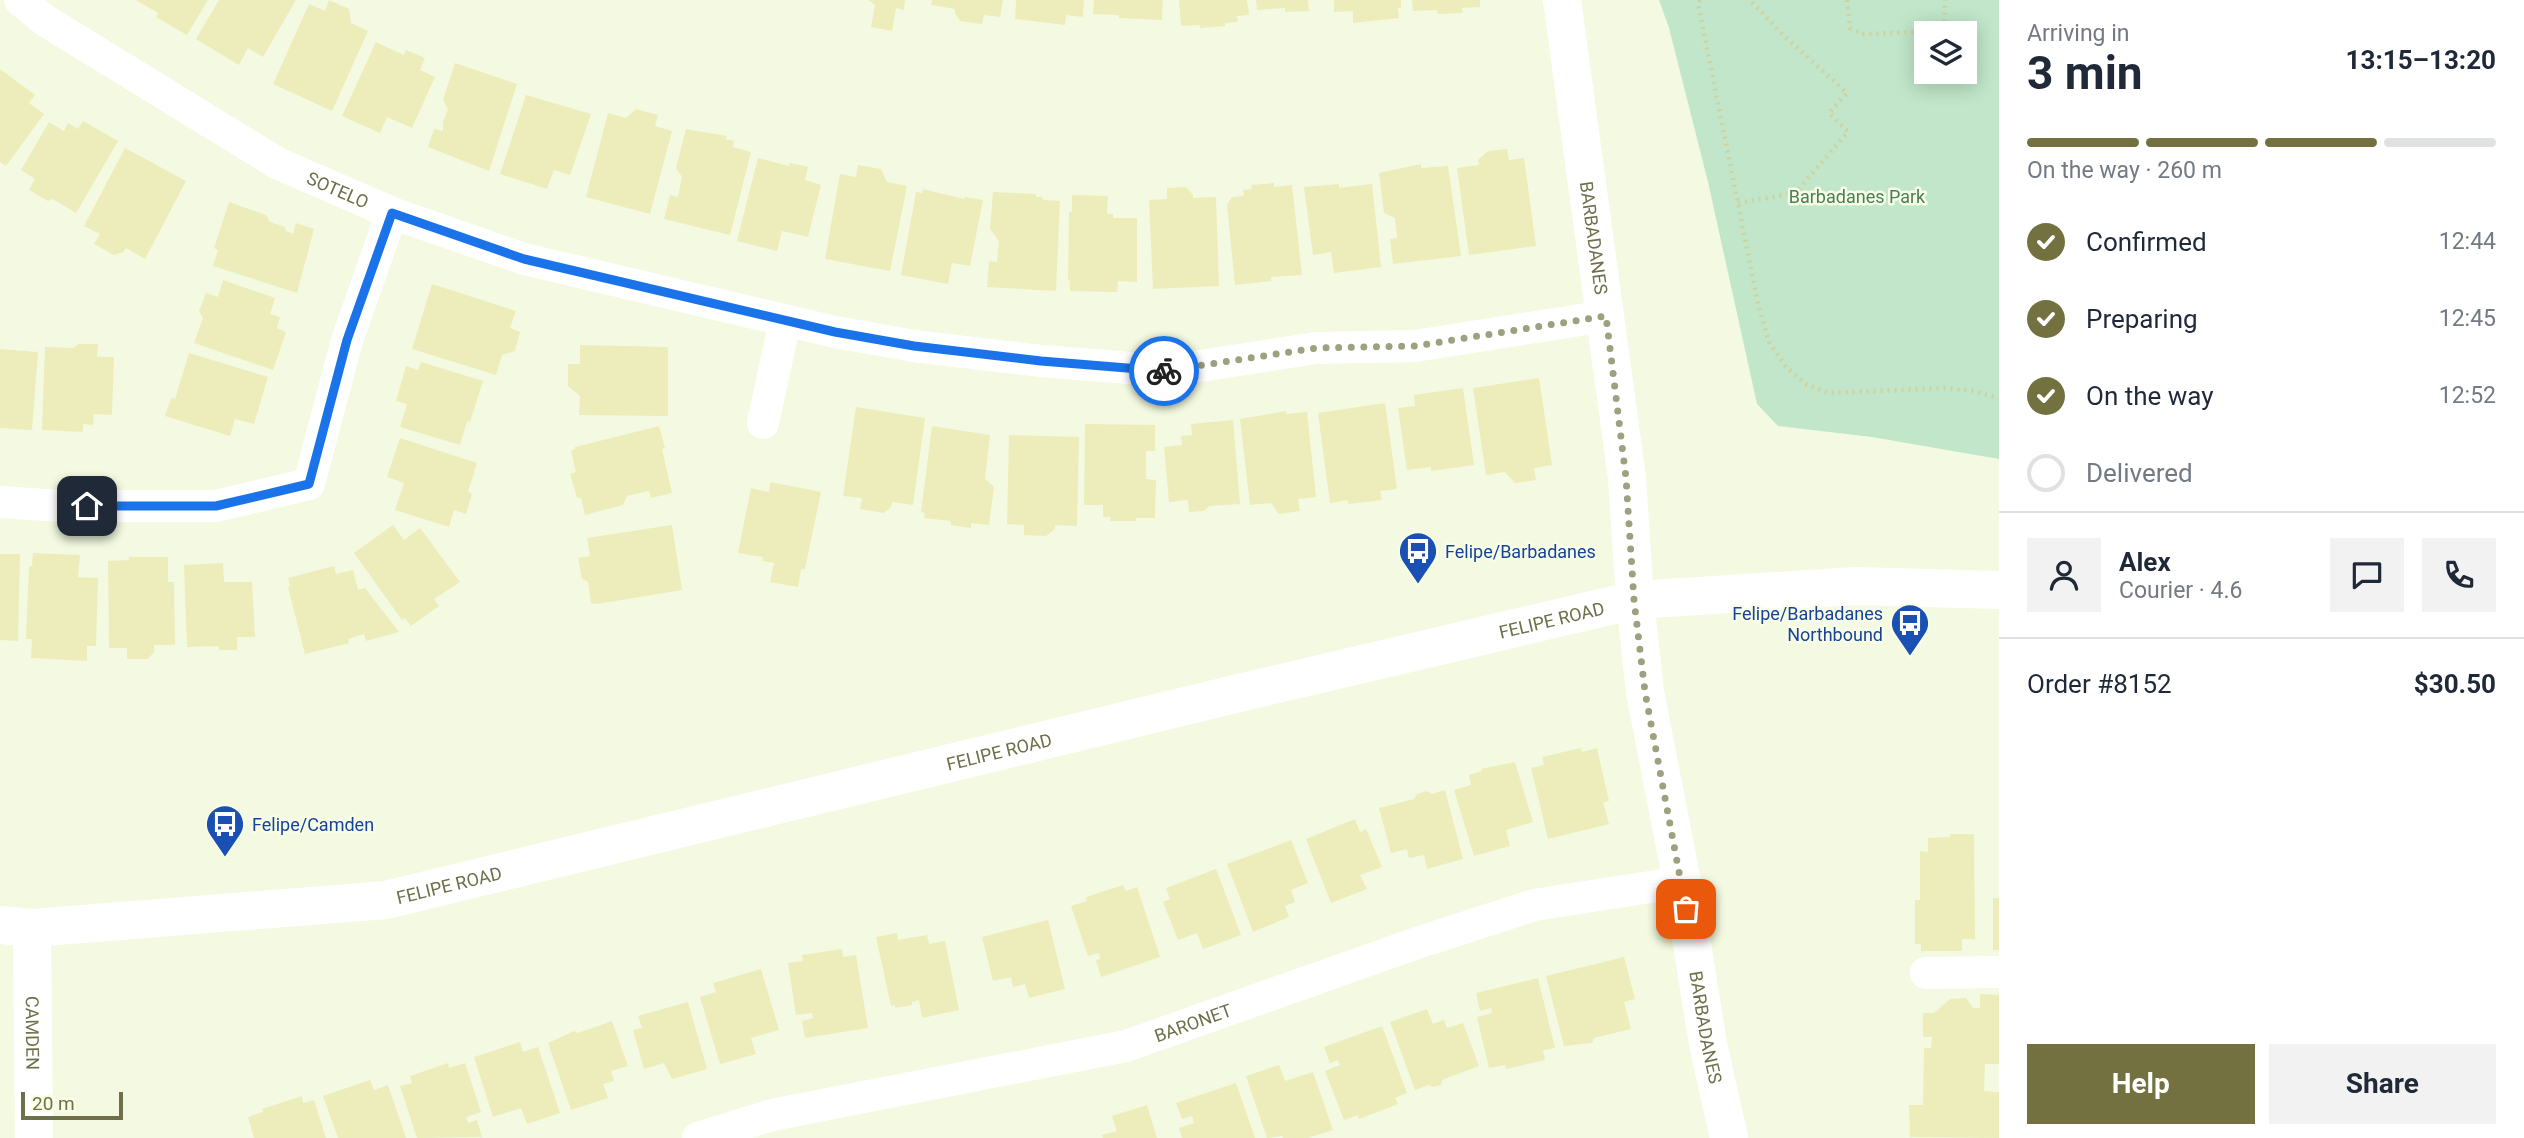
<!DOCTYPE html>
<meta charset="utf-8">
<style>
body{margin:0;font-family:Roboto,sans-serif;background:#f2f2f3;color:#1f2937;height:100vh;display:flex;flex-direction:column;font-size:26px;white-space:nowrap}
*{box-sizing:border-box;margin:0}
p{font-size:23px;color:#747a83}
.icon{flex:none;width:38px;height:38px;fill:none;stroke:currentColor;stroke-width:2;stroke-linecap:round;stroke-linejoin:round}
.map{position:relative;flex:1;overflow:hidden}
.panel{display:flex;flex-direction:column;background:#fff;width:525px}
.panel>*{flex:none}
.controls{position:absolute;left:1914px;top:21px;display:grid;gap:14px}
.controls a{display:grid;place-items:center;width:63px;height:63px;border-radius:0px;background:#fff;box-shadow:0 4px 18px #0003;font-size:35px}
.scale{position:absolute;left:21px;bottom:18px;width:102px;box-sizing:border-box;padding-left:7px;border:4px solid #6f6f4a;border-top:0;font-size:19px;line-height:24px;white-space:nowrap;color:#6f6f4a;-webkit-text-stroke:5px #f8fee6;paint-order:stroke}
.pin{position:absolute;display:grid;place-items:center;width:60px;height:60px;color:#fff;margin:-30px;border-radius:14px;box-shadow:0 4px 10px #0006}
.courier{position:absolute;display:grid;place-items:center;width:70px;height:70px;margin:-35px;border:5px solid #1a73e8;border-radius:50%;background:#fff;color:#222;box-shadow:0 2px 9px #0007}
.overview em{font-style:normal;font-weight:700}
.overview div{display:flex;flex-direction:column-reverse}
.overview{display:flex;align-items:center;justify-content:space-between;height:119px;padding:0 28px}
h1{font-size:46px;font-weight:700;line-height:52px}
.bar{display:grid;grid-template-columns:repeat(4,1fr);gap:10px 7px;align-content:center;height:84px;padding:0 28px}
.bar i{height:9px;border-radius:5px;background:#e0e1e3}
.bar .current{background:#747141}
.bar p{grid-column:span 4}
.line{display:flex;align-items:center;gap:18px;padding:0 28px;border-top:2px solid #e0e1e3}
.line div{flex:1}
.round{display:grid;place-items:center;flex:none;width:74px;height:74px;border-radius:0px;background:#f2f2f3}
ol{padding:0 28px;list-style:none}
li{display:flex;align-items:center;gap:21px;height:77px}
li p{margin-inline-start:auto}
li .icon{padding:7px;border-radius:50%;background:#747141;color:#fff;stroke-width:4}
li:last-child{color:#747a83}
li i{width:38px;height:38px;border:4px solid #e0e1e3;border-radius:50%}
.cta{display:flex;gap:14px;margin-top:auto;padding:14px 28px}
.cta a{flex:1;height:80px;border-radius:0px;background:#747141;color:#fff;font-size:28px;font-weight:700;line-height:80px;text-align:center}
.cta a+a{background:#f2f2f3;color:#1f2937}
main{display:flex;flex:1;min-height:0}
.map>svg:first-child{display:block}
.green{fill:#c1e6c9;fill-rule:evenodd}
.building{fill:#ecedba}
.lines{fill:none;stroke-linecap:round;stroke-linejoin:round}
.path{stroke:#d0d29e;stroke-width:4.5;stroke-dasharray:2 5;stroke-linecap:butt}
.minor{stroke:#fff;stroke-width:32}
.tertiary{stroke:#fff;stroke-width:38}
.secondary{stroke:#fff;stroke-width:38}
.done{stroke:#9ea07f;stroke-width:7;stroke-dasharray:0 12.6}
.route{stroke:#1a73e8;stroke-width:9}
.labels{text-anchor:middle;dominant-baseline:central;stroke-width:5;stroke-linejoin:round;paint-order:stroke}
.street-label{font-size:18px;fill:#6f6f4a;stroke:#f8fee6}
.park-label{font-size:18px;fill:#487f5b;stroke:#f8fee6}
.transit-label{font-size:18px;fill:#164399;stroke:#f8fee6;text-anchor:start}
</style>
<main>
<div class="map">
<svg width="1999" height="1138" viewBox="0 0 1999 1138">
<rect width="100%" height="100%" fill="#f4fae1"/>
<path class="green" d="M 1659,0 L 1999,0 L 1999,459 L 1872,437 L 1778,426 L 1757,404 L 1708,182 L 1669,28 ZM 1927,33 L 1965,33 L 1965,72 L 1927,72 Z"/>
<path class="building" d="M 136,0 L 208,0 L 187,35 L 156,17 L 158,13 Z
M 219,0 L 296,0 L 263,57 L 248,48 L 239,65 L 196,39 Z
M 329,0 L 349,9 L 351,23 L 368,31 L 332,111 L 273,84 L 309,4 L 325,11 Z
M 868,0 L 905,0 L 904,10 L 896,8 L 892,31 L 871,27 L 875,5 Z
M 932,0 L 1003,0 L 1000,17 L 984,15 L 982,24 L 960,21 L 955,13 L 955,9 L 931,5 Z
M 1016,0 L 1084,0 L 1083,17 L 1066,15 L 1065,25 L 1015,19 Z
M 1094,0 L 1163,0 L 1162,20 L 1119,18 L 1119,15 L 1093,14 Z
M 1179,0 L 1247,0 L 1249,15 L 1237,16 L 1238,22 L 1225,23 L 1225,26 L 1200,28 L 1200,25 L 1181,26 Z
M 1256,0 L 1308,0 L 1309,11 L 1285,12 L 1285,8 L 1257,10 Z
M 1334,0 L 1401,0 L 1401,8 L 1398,8 L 1399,18 L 1353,23 L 1353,11 L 1334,12 Z
M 1412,0 L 1480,0 L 1480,7 L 1462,8 L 1463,13 L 1438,14 L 1437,10 L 1413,11 Z
M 376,42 L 404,55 L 406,50 L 425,58 L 420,70 L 435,77 L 412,128 L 387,117 L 380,133 L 342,116 Z
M 455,63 L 517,84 L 489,171 L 428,147 L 434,129 L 443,131 L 443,122 L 448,109 L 443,100 Z
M 0,69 L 35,95 L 29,103 L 44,114 L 6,166 L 0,162 Z
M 526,95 L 591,114 L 570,175 L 554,170 L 547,189 L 500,174 Z
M 636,109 L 658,115 L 655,126 L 672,131 L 650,214 L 586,197 L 608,113 L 626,118 Z
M 83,121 L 118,141 L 76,213 L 53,199 L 48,201 L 29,190 L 35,179 L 21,170 L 49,122 L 64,131 L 68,123 L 78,129 Z
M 686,129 L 727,136 L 725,139 L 734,141 L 733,147 L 751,152 L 730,235 L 664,219 L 670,195 L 678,197 L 682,177 L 676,168 Z
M 125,148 L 186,181 L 145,259 L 126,248 L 123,252 L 114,255 L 94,244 L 100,234 L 84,226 Z
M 1507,149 L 1509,160 L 1524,158 L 1536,246 L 1469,255 L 1457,168 L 1479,165 L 1478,160 L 1488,151 Z
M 758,158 L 789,166 L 790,163 L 808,167 L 805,180 L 821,185 L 808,237 L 782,231 L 777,251 L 737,241 Z
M 1421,164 L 1421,168 L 1448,166 L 1461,256 L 1393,264 L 1390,239 L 1397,238 L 1395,218 L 1384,213 L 1379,173 Z
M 858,165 L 881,169 L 887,182 L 907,186 L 890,271 L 825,259 L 840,174 L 856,177 Z
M 1274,183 L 1274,187 L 1292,185 L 1302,275 L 1271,277 L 1271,281 L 1235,285 L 1227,205 L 1232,197 L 1244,196 L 1243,190 L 1252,189 L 1251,185 Z
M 1339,184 L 1339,188 L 1372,184 L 1381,267 L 1334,273 L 1331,252 L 1313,255 L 1304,187 Z
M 1186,187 L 1193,195 L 1193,198 L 1216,197 L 1219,286 L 1153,289 L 1149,200 L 1167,199 L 1167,188 Z
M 923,189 L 964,199 L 965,197 L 983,200 L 970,266 L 952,263 L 948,284 L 901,275 L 916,192 L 922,193 Z
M 993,192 L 1036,194 L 1036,197 L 1042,197 L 1043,200 L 1060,201 L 1056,291 L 987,287 L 989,261 L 997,262 L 999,241 L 990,229 Z
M 1072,195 L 1108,196 L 1107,214 L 1113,214 L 1113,218 L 1137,218 L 1137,282 L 1118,281 L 1117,292 L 1070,291 L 1070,280 L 1068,281 L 1069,212 L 1072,212 Z
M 229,202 L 266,215 L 270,222 L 285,227 L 286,231 L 293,234 L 296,223 L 314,229 L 297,293 L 213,266 L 218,250 L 214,248 Z
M 223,280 L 275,298 L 270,314 L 280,317 L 277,328 L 286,332 L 273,370 L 194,343 L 203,318 L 199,311 L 206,293 L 218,297 Z
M 432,284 L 516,311 L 510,328 L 520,332 L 515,351 L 502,355 L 496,375 L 412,349 Z
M 78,344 L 98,344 L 97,357 L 114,357 L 112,415 L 94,414 L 93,425 L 83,424 L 83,432 L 42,430 L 45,347 L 74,348 Z
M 580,345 L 668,347 L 668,416 L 579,415 L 580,396 L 568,386 L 568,364 L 580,364 Z
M 0,349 L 38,352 L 32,430 L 0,428 Z
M 189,353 L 268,377 L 254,424 L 235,419 L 230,436 L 165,416 L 171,398 L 175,399 Z
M 421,362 L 483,381 L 470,422 L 467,421 L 460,445 L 400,427 L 407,404 L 396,401 L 406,366 L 418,370 Z
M 1539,378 L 1552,465 L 1534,468 L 1536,480 L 1515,483 L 1505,472 L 1486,475 L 1473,388 Z
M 1463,388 L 1474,465 L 1431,471 L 1431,467 L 1407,470 L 1398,408 L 1415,406 L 1414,395 Z
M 1385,403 L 1397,489 L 1380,491 L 1382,500 L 1348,504 L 1348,500 L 1330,503 L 1318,413 Z
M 856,407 L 925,418 L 913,505 L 892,502 L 891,507 L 884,513 L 860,509 L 862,498 L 843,496 Z
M 1286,411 L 1286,414 L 1307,412 L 1316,497 L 1298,499 L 1300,511 L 1279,514 L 1271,503 L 1250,505 L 1240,419 Z
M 1233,420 L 1240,504 L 1209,506 L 1204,511 L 1189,512 L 1188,500 L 1169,502 L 1164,447 L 1182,445 L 1181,436 L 1192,435 L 1191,424 Z
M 1085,424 L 1155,425 L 1155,451 L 1146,451 L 1146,479 L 1156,480 L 1155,518 L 1136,518 L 1136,521 L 1110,521 L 1111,517 L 1103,517 L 1103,505 L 1084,505 Z
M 659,426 L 665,448 L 662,449 L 672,493 L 651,498 L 649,491 L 627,496 L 623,505 L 585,515 L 581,498 L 577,498 L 570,474 L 576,472 L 571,451 L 575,449 L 575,447 Z
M 932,426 L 990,435 L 985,479 L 994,487 L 989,525 L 971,523 L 971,528 L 951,525 L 951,521 L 924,518 L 925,513 L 921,512 Z
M 1009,435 L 1079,437 L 1077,526 L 1055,525 L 1055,529 L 1046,536 L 1024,535 L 1024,525 L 1007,524 Z
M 400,438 L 477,463 L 468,492 L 472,494 L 466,514 L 454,510 L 449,527 L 395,510 L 404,483 L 387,477 Z
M 770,482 L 821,492 L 805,569 L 801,569 L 798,587 L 770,582 L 774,563 L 762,561 L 763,557 L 738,553 L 751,488 L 769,492 Z
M 393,525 L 404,540 L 420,528 L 460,582 L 434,599 L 439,606 L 411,626 L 405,618 L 402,620 L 354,553 Z
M 672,525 L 682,590 L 597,604 L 591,603 L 588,582 L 582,579 L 578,558 L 590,556 L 587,538 Z
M 33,553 L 80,555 L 78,577 L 98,578 L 96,646 L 87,646 L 87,661 L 31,658 L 32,639 L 26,639 L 29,566 L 32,566 Z
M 0,554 L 20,554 L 18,641 L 0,640 Z
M 129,557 L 168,557 L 168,582 L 174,582 L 175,645 L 154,645 L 154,652 L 148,659 L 127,659 L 127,648 L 109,648 L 108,561 L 129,560 Z
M 223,563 L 224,582 L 252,582 L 255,637 L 237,637 L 237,650 L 219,650 L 219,646 L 187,647 L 184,565 Z
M 334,566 L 336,574 L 353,570 L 358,590 L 365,588 L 399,632 L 366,641 L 364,634 L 348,639 L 349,643 L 305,654 L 288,587 L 290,587 L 288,578 Z
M 1581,748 L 1582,752 L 1597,748 L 1609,801 L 1603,802 L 1609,824 L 1548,839 L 1531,768 L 1544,765 L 1542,757 Z
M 1515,762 L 1533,822 L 1506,830 L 1510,846 L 1474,856 L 1454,790 L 1471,785 L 1469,775 L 1482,771 L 1481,769 Z
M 1445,790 L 1463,859 L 1427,869 L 1424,855 L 1409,858 L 1407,849 L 1391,853 L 1379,808 L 1414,799 L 1417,794 L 1427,791 L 1432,794 Z
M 1355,819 L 1360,832 L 1366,829 L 1382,867 L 1360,875 L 1367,889 L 1331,903 L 1306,839 Z
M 1950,834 L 1974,834 L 1975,939 L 1962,939 L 1962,951 L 1921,951 L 1921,944 L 1915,944 L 1915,900 L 1920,900 L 1920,851 L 1928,852 L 1928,838 L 1950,837 Z
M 1291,840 L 1308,883 L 1291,890 L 1295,902 L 1285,906 L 1289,917 L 1253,932 L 1227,864 Z
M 1216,869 L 1241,935 L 1203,949 L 1197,933 L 1178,940 L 1163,902 L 1170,899 L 1166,888 Z
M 1123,885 L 1126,891 L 1137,887 L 1160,957 L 1101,977 L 1096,960 L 1100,959 L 1099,953 L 1088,956 L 1071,906 L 1087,901 L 1086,897 Z
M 1993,898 L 1999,898 L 1999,950 L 1993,950 Z
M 1048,920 L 1065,989 L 1029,998 L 1025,984 L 1013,987 L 1011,977 L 993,981 L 982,937 Z
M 897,933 L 898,940 L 927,935 L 929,944 L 945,941 L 959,1010 L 922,1018 L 919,1000 L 912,1002 L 912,1005 L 895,1008 L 895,1005 L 891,1006 L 876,937 Z
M 842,949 L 843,957 L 856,955 L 868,1028 L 805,1038 L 802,1021 L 813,1018 L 812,1013 L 796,1015 L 788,963 L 803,961 L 802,955 Z
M 1624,957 L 1635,999 L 1624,1002 L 1631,1029 L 1594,1038 L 1592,1043 L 1564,1046 L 1546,976 Z
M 761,969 L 779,1030 L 751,1038 L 756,1054 L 720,1064 L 700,997 L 716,992 L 713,983 Z
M 1538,978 L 1555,1048 L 1543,1050 L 1545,1060 L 1506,1069 L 1505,1065 L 1489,1068 L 1477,1017 L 1492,1013 L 1491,1008 L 1480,1011 L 1476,993 Z
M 1980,994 L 1999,995 L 1999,1064 L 1985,1064 L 1984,1091 L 1999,1092 L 1999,1138 L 1910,1137 L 1909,1105 L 1923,1105 L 1924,1048 L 1931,1048 L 1932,1037 L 1923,1037 L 1923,1013 L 1934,1013 L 1950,999 L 1966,998 L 1973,1008 L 1980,1008 Z
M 688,1002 L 707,1069 L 672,1079 L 664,1063 L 644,1069 L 633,1030 L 642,1028 L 638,1016 Z
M 1427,1009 L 1433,1024 L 1444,1020 L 1447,1028 L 1463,1023 L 1479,1066 L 1442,1080 L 1441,1085 L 1433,1087 L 1429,1085 L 1415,1090 L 1390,1022 Z
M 612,1021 L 628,1066 L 611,1071 L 614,1081 L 603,1084 L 608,1098 L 571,1110 L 548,1043 L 574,1031 L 578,1033 Z
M 1382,1026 L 1407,1093 L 1395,1098 L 1398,1104 L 1359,1119 L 1358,1115 L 1344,1120 L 1325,1071 L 1340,1065 L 1338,1060 L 1330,1063 L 1324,1047 Z
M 520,1042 L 523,1052 L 538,1047 L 560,1113 L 527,1124 L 521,1108 L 493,1117 L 474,1057 Z
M 448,1063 L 449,1068 L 465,1063 L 481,1112 L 466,1117 L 468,1123 L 477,1120 L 482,1137 L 417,1138 L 400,1086 L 412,1083 L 410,1076 Z
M 1279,1065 L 1285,1081 L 1313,1072 L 1333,1130 L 1308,1138 L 1283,1138 L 1282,1136 L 1267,1138 L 1246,1076 Z
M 370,1080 L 374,1090 L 388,1085 L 406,1138 L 338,1138 L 323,1096 Z
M 1236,1083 L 1255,1138 L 1182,1138 L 1179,1128 L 1194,1123 L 1192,1116 L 1182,1119 L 1176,1103 Z
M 302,1096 L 303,1103 L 314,1100 L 326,1138 L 254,1138 L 248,1117 L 263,1112 L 262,1109 Z
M 1147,1105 L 1157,1138 L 1103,1138 L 1102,1135 L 1117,1131 L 1112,1116 Z"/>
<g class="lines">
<path class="path" d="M 1700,0 L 1698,3 L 1758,304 L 1769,342 L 1786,367 L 1807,385 L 1829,393 L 1946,388 L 1973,391 L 1999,398
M 1847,0 L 1850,28 L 1862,34 L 1944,31 L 1945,0
M 1738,203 L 1795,193 L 1848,132 L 1829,113 L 1847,93 L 1782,34 L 1750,0"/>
<g class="minor">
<path id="s1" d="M 20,0 L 46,21 L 277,163 L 392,213 L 524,259 L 835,332 L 914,346 L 1041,361 L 1168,371 L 1316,348 L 1415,346 L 1606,316"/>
<path d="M 763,423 L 785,321"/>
<path d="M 0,502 L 61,506 L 216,506 L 309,484 L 347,340 L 392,213"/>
<path d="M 1926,973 L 1999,972"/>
<path id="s2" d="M 698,1138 L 772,1115 L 1126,1046 L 1417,943 L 1534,905 L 1682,882"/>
</g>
<g class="tertiary">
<path id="s3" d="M 1562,0 L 1627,478 L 1635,600 L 1645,692 L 1682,882 L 1708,1044 L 1729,1138"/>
<path id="s4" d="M 32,928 L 34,1138"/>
</g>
<path class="secondary" id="s5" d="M 0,925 L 32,928 L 386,900 L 1235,694 L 1635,600 L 1856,586 L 1999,590"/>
</g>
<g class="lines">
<path class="done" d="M 1164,371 L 1316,348 L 1415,346 L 1606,316 L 1626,478 L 1634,600 L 1645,692 L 1686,909"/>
<path class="route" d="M 87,506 L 216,506 L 309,484 L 347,340 L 392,213 L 524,259 L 835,332 L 914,346 L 1041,361 L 1164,371"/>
</g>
<defs>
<g id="bus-pin" transform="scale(2.0125)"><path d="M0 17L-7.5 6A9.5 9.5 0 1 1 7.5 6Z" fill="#1a4fb4" stroke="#f8fee6"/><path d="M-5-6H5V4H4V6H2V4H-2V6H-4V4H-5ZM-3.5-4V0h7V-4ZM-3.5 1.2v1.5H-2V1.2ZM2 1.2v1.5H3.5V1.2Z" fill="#fff"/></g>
</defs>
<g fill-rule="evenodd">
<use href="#bus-pin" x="1418" y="551"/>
<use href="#bus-pin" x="1910" y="623"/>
<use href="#bus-pin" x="225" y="824"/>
</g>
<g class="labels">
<g class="street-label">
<text stroke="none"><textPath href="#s1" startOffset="371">SOTELO</textPath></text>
<text stroke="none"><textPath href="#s3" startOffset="240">BARBADANES</textPath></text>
<text stroke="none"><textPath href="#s5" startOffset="1586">FELIPE ROAD</textPath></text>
<text stroke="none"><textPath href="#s5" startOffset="1018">FELIPE ROAD</textPath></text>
<text stroke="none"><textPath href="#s5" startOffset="452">FELIPE ROAD</textPath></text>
<text stroke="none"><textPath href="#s2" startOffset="509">BARONET</textPath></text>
<text stroke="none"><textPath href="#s3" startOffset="1038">BARBADANES</textPath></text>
<text stroke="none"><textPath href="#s4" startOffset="105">CAMDEN</textPath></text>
</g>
<g class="park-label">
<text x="1857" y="196">Barbadanes Park</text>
</g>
<g class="transit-label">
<text x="1445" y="551">Felipe/Barbadanes</text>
<text x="1883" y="613" text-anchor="end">Felipe/Barbadanes<tspan x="1883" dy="21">Northbound</tspan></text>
<text x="252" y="824">Felipe/Camden</text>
</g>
</g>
</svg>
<div class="controls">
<a><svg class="icon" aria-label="layers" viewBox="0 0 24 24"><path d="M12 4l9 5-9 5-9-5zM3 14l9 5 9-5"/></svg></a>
</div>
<div class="scale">20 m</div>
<div class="pin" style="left:1686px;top:909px;background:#ea580c"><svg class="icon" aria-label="bag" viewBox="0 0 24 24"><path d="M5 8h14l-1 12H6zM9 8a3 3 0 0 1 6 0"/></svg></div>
<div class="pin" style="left:87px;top:506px;background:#1f2937"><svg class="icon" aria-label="home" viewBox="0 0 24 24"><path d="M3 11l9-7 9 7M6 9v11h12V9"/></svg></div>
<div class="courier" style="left:1164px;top:371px"><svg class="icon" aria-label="bike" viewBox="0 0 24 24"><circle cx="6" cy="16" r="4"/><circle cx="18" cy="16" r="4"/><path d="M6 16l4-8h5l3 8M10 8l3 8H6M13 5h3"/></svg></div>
</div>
<section class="panel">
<div class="overview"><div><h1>3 min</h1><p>Arriving in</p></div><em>13:15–13:20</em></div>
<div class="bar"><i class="current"></i><i class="current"></i><i class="current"></i><i></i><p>On the way · 260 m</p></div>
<ol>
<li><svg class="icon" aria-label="check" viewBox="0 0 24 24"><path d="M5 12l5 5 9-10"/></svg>Confirmed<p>12:44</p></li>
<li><svg class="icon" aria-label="check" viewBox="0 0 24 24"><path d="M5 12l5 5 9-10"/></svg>Preparing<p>12:45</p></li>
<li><svg class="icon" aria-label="check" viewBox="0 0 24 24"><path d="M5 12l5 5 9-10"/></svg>On the way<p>12:52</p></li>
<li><i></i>Delivered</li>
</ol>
<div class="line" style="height:126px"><a class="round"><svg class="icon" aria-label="person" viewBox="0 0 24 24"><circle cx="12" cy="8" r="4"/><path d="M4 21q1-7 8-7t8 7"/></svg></a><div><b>Alex</b><p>Courier · 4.6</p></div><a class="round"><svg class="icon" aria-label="chat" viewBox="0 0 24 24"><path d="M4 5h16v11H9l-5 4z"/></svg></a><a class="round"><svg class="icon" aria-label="phone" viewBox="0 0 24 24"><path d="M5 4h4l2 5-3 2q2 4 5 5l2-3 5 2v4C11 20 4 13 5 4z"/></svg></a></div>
<div class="line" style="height:91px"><div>Order #8152</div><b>$30.50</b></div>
<div class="cta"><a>Help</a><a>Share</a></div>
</section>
</main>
